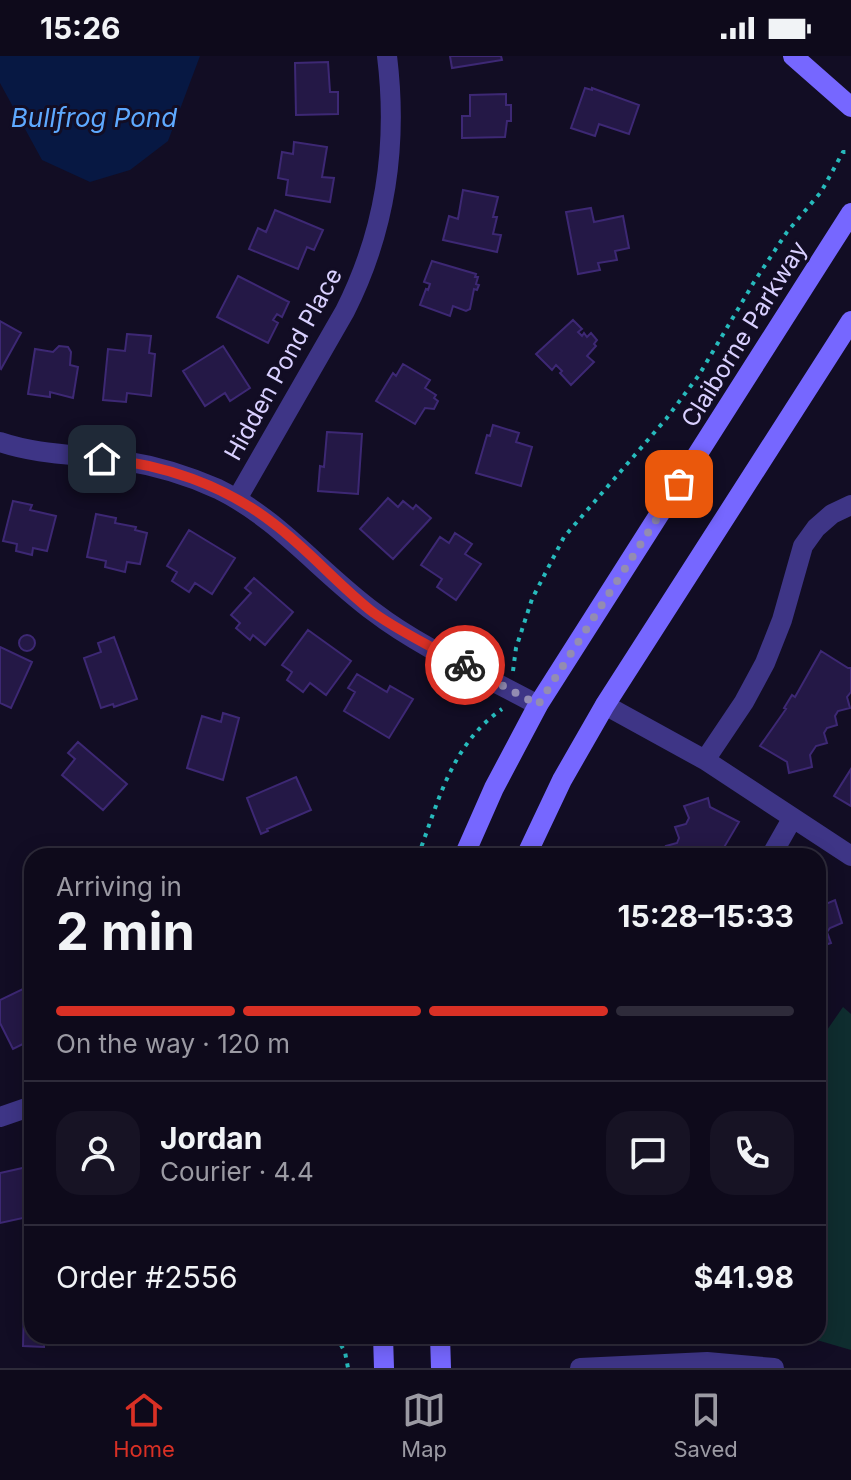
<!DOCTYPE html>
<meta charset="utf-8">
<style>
body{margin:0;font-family:Inter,sans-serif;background:#171324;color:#f1f3f6;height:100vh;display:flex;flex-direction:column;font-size:30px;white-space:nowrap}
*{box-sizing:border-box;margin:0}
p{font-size:26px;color:#9b9aa3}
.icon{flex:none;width:44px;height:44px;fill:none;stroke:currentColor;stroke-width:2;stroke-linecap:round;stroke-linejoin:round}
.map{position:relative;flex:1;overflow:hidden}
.side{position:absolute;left:24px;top:792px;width:802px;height:496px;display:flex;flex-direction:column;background:#0e0a1b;border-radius:24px;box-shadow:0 4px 20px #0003,0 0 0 2px #2e2b3a}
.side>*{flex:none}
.pin{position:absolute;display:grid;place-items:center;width:68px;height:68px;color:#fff;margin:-34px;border-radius:16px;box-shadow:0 4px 12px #0006}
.courier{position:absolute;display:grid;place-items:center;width:80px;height:80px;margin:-40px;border:6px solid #d93025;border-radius:50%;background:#fff;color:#222;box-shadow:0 2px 10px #0007}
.summary em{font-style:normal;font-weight:700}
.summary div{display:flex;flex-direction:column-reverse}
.summary{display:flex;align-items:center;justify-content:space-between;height:136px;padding:0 32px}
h1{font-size:52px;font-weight:700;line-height:60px}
.bar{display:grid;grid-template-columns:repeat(4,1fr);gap:12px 8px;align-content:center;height:96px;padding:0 32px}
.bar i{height:10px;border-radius:6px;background:#2e2b3a}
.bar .on{background:#d93025}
.bar p{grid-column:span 4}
.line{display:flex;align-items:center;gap:20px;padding:0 32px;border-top:2px solid #2e2b3a}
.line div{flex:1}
.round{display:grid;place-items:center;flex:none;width:84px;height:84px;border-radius:24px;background:#171324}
.status{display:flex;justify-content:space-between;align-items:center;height:56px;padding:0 40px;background:#0e0a1b;direction:ltr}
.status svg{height:22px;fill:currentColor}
.tabs{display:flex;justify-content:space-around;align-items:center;height:112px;border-top:2px solid #2e2b3a;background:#0e0a1b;font-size:22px;color:#9b9aa3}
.tabs a{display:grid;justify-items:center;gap:4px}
.tabs .on{color:#d93025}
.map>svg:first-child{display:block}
.green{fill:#0f2d2f}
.water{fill:#071843}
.building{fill:#241846;stroke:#3d2874;stroke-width:2}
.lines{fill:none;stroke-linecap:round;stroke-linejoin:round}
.path{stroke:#27babc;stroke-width:4;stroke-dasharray:4 6;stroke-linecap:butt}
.minor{stroke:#3e3586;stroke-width:20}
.tertiary{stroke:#3e3586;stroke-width:20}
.secondary{stroke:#7667ff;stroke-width:20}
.done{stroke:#938cb2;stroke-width:8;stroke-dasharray:0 14.4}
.route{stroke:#d93025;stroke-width:10}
.labels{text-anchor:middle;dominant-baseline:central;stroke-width:6;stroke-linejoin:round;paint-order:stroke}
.street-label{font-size:24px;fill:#d9d0ff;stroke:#120d24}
.water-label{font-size:26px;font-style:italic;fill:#5ea9ff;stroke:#120d24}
</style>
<div class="status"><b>15:26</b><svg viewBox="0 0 49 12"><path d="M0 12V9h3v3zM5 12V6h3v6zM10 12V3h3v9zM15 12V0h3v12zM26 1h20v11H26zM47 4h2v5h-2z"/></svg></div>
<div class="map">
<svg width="851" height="1312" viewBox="0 0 851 1312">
<rect width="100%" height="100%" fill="#120d24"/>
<path class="green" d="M 843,951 L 851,958 L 851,1294 L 803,1280 L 818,1280 L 818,987 Z"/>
<path class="water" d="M 0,0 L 200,0 L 168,85 L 130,114 L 90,126 L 42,104 L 0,27 Z"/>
<path class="building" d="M 450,0 L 501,0 L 502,4 L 452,12 Z
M 328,6 L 330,36 L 338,36 L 338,58 L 296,59 L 295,7 Z
M 585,32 L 592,34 L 592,32 L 639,49 L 629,78 L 599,68 L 595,80 L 571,72 Z
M 506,38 L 506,49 L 511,49 L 511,65 L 507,65 L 505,81 L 462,82 L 462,60 L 470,60 L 470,39 Z
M 294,86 L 327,91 L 322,121 L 334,122 L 330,146 L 286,139 L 288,124 L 278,122 L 282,96 L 293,98 Z
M 463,134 L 498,141 L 493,161 L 497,161 L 493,178 L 501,179 L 497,196 L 443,184 L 449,160 L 458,163 Z
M 591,152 L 594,166 L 623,160 L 629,192 L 615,195 L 617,204 L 598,207 L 600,214 L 578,218 L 566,156 Z
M 275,154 L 323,174 L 314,194 L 307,191 L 298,213 L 249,193 L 258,172 L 266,176 Z
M 432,205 L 476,218 L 475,221 L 478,221 L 476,228 L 479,229 L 477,234 L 474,233 L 470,253 L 466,255 L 453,250 L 450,260 L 420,249 L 426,233 L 428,234 L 430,228 L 424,226 Z
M 238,220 L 289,246 L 282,261 L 277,258 L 273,264 L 278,267 L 268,287 L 217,261 Z
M 573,264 L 582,273 L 578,276 L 582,280 L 584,277 L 587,281 L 591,277 L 597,284 L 594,288 L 596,290 L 587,300 L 594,306 L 571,329 L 560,317 L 562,315 L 556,309 L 552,314 L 536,298 Z
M 0,265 L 21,277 L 1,313 L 0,312 Z
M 127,278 L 151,280 L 149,297 L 155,298 L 151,340 L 127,337 L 126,346 L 103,344 L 108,293 L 125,295 Z
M 59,290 L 68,291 L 71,296 L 70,309 L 78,311 L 73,342 L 50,336 L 50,341 L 28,338 L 35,293 L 53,296 Z
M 223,290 L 250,332 L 230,345 L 225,337 L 205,350 L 183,315 Z
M 403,308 L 430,324 L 425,332 L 436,339 L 434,342 L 438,345 L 434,353 L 425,352 L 415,368 L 376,345 L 393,317 L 396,320 Z
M 493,369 L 519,377 L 516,386 L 532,391 L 521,430 L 476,417 L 487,379 L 490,380 Z
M 327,376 L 362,378 L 358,438 L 318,435 L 320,410 L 324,411 Z
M 388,442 L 398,451 L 403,445 L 413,453 L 416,449 L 431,462 L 393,503 L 360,473 Z
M 13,445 L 32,449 L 30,454 L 56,460 L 47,495 L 33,492 L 32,499 L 16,495 L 17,488 L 3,485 Z
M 96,458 L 116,462 L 115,467 L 136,471 L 135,474 L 147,477 L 140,508 L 127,506 L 125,516 L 105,511 L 106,505 L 87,501 Z
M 189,474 L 235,502 L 212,538 L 195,527 L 189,536 L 172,525 L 177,516 L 167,510 Z
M 455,477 L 472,488 L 465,498 L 481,508 L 456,544 L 437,531 L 442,523 L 421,509 L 440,481 L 449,487 Z
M 254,522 L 293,556 L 265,589 L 253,579 L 250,584 L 236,572 L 240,567 L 231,559 L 251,537 L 245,532 Z
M 308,574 L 351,605 L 326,639 L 310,627 L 303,636 L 287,624 L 292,616 L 282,609 Z
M19 587a8 8 0 1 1 16 0a8 8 0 1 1-16 0Z
M 114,581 L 137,643 L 114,651 L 113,648 L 101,652 L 84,602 L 101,596 L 98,587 Z
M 0,591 L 32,606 L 11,652 L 0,647 Z
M 821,595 L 848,612 L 851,612 L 851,636 L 847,641 L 850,652 L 838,655 L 835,660 L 837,669 L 827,672 L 824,677 L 827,687 L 816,690 L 810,699 L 812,711 L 789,717 L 787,706 L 760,690 L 786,653 L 784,652 L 792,639 L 795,641 Z
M 357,618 L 387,636 L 390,630 L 413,643 L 389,682 L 344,655 L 355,636 L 348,632 Z
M 223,657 L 239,662 L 223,724 L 187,712 L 202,660 L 221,666 Z
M 78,686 L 127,728 L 103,754 L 62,719 L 75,703 L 68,697 Z
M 851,713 L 851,750 L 834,740 Z
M 296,721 L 311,754 L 267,773 L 268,775 L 261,778 L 247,742 Z
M 708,742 L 710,751 L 739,766 L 723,793 L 725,795 L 723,800 L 670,800 L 666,790 L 677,787 L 679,782 L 675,771 L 686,768 L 689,762 L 684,750 Z
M 818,844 L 826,848 L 835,844 L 842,867 L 830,872 L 827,876 L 831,887 L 821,890 L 818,895 Z
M 29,930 L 32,937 L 32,977 L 27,980 L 29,985 L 13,993 L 0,967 L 0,944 Z
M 27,1111 L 32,1136 L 32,1160 L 0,1167 L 0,1117 Z
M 24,1247 L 32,1248 L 32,1280 L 78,1280 L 78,1284 L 57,1282 L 57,1285 L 44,1285 L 44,1291 L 23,1290 Z"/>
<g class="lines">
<path class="path" d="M 513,615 L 516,592 L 532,543 L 564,481 L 666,363 L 699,319 L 754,226 L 787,176 L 821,136 L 843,96 L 851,96
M 418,800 C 439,744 451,689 502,653
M 336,1280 L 345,1296 L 348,1312"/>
<path class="minor" d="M 0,386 C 41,400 83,398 125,405 C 157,410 189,420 218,433 C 279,463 320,516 374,556 C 421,592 485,620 538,649
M 237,443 L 345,255 C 386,174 398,89 387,0
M 605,649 L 705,704 L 851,800
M 705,704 L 744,646 L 765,607 L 782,564 L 803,490 L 816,472 L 832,458 L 851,449
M 771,800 L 792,763
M 0,1061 L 32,1050"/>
<path class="tertiary" d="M 580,1312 L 707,1306 L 774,1312"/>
<path class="secondary" d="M 793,0 L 851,51
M 464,800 L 494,732 L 538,649 L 851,157
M 526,800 L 562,724 L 605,649 L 851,265
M 383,1280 L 384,1312
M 440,1280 L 441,1312"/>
</g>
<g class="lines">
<path class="done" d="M 465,609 L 538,649 L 679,428"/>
<path class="route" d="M 102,403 C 163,408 224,429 273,467 C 309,494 338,529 374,557 C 402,577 434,592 465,609"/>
</g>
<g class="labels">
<g class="street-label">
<text transform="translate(744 278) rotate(-58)">Claiborne Parkway</text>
<text transform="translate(283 308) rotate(-61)">Hidden Pond Place</text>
</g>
<g class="water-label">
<text x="94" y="61">Bullfrog Pond</text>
</g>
</g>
</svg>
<div class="pin" style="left:679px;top:428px;background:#ea580c"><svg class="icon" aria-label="bag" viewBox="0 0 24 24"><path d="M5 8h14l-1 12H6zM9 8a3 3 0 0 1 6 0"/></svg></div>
<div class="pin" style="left:102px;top:403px;background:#1f2937"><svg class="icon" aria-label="home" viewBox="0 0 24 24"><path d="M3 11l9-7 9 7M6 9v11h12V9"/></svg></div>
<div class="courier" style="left:465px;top:609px"><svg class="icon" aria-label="bike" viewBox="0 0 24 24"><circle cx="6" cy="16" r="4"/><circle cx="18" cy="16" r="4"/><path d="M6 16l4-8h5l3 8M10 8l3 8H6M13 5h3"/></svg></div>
<section class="side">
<div class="summary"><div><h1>2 min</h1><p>Arriving in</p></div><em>15:28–15:33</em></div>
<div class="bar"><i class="on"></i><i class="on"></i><i class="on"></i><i></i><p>On the way · 120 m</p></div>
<div class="line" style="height:144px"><a class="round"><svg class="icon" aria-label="person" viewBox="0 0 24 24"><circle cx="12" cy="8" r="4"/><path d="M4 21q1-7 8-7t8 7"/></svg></a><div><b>Jordan</b><p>Courier · 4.4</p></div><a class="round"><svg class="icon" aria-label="chat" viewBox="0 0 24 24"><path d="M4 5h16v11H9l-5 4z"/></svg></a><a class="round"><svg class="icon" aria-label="phone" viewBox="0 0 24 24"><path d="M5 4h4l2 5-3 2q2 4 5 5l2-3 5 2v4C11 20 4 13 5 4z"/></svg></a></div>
<div class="line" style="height:104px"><div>Order #2556</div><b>$41.98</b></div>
</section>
</div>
<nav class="tabs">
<a class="on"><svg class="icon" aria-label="home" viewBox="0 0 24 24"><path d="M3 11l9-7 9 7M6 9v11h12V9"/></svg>Home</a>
<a><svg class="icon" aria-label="map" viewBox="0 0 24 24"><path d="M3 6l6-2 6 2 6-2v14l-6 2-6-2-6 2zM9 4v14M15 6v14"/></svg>Map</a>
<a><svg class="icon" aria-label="saved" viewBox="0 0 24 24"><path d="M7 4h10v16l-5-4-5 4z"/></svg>Saved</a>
</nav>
